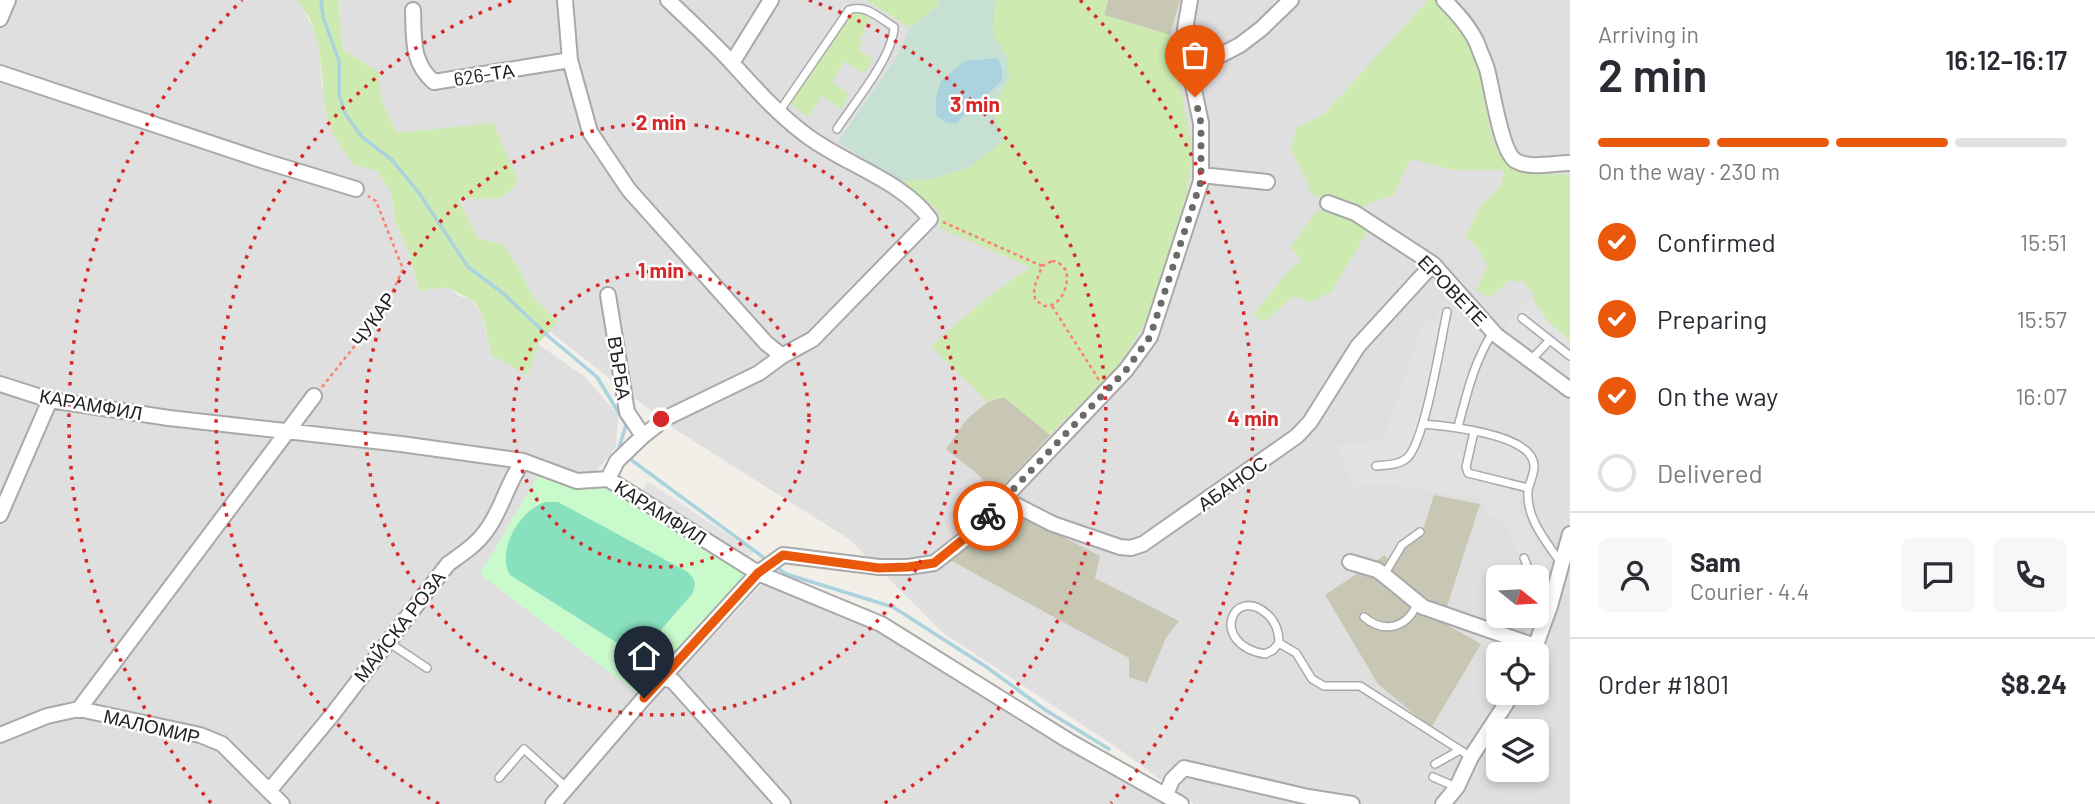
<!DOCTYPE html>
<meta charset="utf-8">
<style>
body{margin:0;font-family:Barlow,sans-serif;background:#f7f7f7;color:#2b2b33;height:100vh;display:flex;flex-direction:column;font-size:26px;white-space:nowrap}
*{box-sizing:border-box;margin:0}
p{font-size:23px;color:#7c7c81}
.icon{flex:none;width:38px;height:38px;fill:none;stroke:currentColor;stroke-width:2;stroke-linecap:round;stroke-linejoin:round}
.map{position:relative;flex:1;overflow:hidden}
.panel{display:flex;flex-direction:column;background:#fff;width:525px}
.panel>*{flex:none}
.needle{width:46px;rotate:108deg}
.fabs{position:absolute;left:1486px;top:565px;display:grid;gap:14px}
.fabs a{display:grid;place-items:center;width:63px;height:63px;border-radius:10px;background:#fff;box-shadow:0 4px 10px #0003;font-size:35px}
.pin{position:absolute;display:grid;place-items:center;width:60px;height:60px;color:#fff;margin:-72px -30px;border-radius:50% 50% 50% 0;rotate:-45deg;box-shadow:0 0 7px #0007}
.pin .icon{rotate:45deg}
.courier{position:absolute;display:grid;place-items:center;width:70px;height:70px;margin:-35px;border:5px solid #ea580c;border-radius:50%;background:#fff;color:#222;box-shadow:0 2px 9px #0007}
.overview em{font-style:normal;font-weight:600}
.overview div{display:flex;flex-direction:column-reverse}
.overview{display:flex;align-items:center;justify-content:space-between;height:119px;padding:0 28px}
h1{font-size:46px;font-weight:600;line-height:52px}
.bar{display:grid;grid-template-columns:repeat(4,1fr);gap:10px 7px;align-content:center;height:84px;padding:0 28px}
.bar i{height:9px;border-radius:5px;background:#e1e1e2}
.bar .active{background:#ea580c}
.bar p{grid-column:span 4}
.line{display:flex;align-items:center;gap:18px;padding:0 28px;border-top:2px solid #e1e1e2}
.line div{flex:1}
.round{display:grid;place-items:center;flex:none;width:74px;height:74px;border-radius:10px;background:#f7f7f7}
ol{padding:0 28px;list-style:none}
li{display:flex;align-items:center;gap:21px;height:77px}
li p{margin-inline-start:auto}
li .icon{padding:7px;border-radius:50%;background:#ea580c;color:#fff;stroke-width:4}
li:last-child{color:#7c7c81}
li i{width:38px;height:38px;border:4px solid #e1e1e2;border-radius:50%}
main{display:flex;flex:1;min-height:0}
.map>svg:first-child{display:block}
.residential{fill:#e0dfdf;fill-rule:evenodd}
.construction{fill:#c7c7b4}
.grass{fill:#cdebb0}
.wetland{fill:#c6e0d4}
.park{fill:#c8facc}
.pitch{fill:#88e0be}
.parking{fill:#e2e2e2}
.water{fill:#aad3df}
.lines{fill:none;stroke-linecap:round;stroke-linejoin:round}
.stream{stroke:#aad3df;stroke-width:3.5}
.service-casing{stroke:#a9a9a9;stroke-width:10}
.minor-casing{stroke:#a9a9a9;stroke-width:18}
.path{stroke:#fa8072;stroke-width:2.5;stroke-dasharray:3.5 3.5;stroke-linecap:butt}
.service{stroke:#fff;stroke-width:7}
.minor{stroke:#fff;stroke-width:14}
.done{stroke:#6b6a68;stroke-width:7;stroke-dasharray:0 12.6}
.route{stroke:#ea580c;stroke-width:9}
.ring{fill:none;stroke:#d62828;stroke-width:3.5;stroke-dasharray:3.5 7}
.labels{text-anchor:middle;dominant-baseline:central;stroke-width:5;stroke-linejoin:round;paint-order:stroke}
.street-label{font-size:19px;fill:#222;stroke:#fff}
.centre{fill:#d62828;stroke:#fff;stroke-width:3.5}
.ring-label{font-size:21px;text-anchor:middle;font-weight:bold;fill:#d62828;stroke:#fff;stroke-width:5;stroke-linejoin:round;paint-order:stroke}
</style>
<main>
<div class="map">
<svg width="1570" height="804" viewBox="0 0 1570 804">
<rect width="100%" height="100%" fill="#f2efe9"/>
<path class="residential" d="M 0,0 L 296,0 L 300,3 L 319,41 L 321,78 L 329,124 L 377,171 L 391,192 L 395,221 L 409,253 L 419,291 L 448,287 L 459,296 L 471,299 L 482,314 L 491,355 L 538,344 L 585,377 L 618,415 L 616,447 L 581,490 L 480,574 L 636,692 L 652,672 L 678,674 L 765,581 L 894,625 L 1086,742 L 1165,804 L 0,804 Z
M 338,0 L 1570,0 L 1570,804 L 1194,804 L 1113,745 L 942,632 L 849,539 L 673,428 L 549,331 L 558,322 L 533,297 L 517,265 L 478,238 L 458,197 L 499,199 L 397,133 L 381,99 L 379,72 L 343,50 ZM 1498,578 L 1536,578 L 1536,616 L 1498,616 ZM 1498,654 L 1536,654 L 1536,693 L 1498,693 ZM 1498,732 L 1536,732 L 1536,770 L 1498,770 Z"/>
<path class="construction" d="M 1108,0 L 1180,0 L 1170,35 L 1104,15 Z
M 1004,397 L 1050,435 L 993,497 L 981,477 L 946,449 L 967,419 L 988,402 Z
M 1434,495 L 1480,504 L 1442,622 L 1481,644 L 1431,728 L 1378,684 L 1325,595 L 1385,555 L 1390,564 L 1401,551 L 1421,536 Z
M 1003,506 L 1100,556 L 1095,578 L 1179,621 L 1166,638 L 1147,683 L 1129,677 L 1129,658 L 950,560 L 989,522 Z"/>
<path class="grass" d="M 296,0 L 338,0 L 343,50 L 379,72 L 381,99 L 397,133 L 493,123 L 519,183 L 499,199 L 458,198 L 478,238 L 502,244 L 517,265 L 533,297 L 558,322 L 538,344 L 528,375 L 491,355 C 487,338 486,313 473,301 C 467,296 456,293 448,287 L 419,291 L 409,253 L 395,221 L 391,192 L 377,171 L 352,164 C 344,150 332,135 328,120 C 319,82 326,29 296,0 Z
M 866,0 L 939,0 L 936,7 L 910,28 Z
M 995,0 L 1108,0 L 1104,15 L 1170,35 L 1193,152 L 1186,197 L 1147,320 L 1119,365 L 1050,435 L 1004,397 L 988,402 L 931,346 L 989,296 L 1030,267 L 940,228 L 940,216 L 936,209 L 899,181 L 933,179 L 1003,141 L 992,110 L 1009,77 L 1007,57 L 993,35 Z
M 1428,0 L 1434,0 C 1453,18 1472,40 1479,66 C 1488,103 1483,166 1532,173 C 1544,175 1558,174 1570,174 L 1570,342 L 1545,318 L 1532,298 L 1535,295 L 1522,280 L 1514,283 L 1511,279 L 1489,298 L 1476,290 L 1488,265 L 1476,246 L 1465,237 L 1480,207 L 1501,186 L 1504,170 L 1454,170 L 1410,159 L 1394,195 L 1359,207 L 1309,194 L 1309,186 L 1291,150 L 1296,128 L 1324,114 Z
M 852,13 L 861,13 L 871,18 L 863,28 L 866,31 L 859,39 L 863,42 L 858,49 L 873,60 L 864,74 L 845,61 L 832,82 L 850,95 L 841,109 L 822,96 L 808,117 L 791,103 Z
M 1327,209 L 1353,217 L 1369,228 L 1332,291 L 1310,302 L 1294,296 L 1264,322 L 1253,315 L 1283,277 L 1302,259 L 1290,248 L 1316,212 Z"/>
<path class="wetland" d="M 939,0 L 995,0 L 993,35 L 1007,57 L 1009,77 L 992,110 L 1003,141 L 970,167 L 933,179 L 899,181 L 838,142 L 896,58 L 910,28 L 936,7 Z"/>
<path class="park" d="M 542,469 L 608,479 L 758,573 L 644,698 L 480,574 Z"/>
<path class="pitch" d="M 546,502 L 558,502 L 686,571 C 696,579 697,584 692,594 L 647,646 L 634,650 L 622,646 L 510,575 C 496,550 520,509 546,502 Z"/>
<path class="parking" d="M 1532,298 L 1545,318 L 1570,342 L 1570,379 L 1502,331 Z
M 1443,299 L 1487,338 L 1471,359 L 1459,429 L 1518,443 L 1531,462 L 1518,508 L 1547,558 L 1551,574 L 1542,608 L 1537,595 L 1536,578 L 1529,577 L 1506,524 L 1486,515 L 1485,500 L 1378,483 L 1355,488 L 1336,446 L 1383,440 L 1425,318 L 1436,321 Z
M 647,481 L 754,552 L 746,560 L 642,490 Z"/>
<path class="water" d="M 997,58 L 1002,68 L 1002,81 L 955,124 L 945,122 L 936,115 L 936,98 L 941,81 L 965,61 Z"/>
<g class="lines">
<path class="stream" d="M 321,0 L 323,17 L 339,61 L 339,95 L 346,115 L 362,137 L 392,160 L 419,193 L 468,267 L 504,294 L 548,336 L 597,377 L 626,425 L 619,448 L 621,450
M 626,456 L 763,557
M 775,566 L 786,574 L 893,607 L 985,666 L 1047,711 L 1109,749"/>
<g class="service-casing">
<path id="service" d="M 779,112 L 849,10 C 866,4 879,18 894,27 C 893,57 854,103 837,129
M 1522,318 L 1570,356
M 1531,360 L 1549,341
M 1423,424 C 1447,426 1532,434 1534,465 C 1535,473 1529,483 1528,491 C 1526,519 1546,541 1561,563
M 1458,427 C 1467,393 1474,362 1493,332
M 1474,432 L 1466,467 L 1468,473 L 1528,488
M 1376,466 C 1386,465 1399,465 1407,458 C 1425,442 1441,339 1447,312
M 1524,558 L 1532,578
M 1384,575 L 1402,545 L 1420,532
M 1536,590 L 1546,615
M 1364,617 C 1384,634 1407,628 1417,604
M 388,642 L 427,668
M 1279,643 L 1273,650 L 1265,654 C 1208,644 1233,584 1267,614 C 1276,622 1279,631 1279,643 L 1296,653 L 1312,679 L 1324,686 L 1360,686 L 1471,757
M 1435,764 L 1460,750
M 1433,777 L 1456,787
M 499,778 L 524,749 L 568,789"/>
</g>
<g class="minor-casing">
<path id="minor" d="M 565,0 L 570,60 L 590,132 L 629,190 L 766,343 L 782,356
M 1444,0 C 1457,13 1469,26 1477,43 C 1480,52 1484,60 1487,69 C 1492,87 1501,153 1516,161 C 1530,169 1554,163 1570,163
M 413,10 C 414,38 411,63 434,82 L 570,60
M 0,19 L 8,0
M 732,63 L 771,0
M 1190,71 L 1240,45 L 1261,29 L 1291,0
M 0,73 L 264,161 L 356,189
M 1201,175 L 1267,182
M 1328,203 L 1355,213 L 1433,264 L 1496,335 L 1570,390
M 608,295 L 627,412 L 643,436
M 0,384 L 50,400 L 169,418 L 401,444 L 523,461 L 577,481 L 608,479 L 758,573 L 881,624 L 1069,741 L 1181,804
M 608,479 L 617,461 L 643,436 L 666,418 L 759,373 L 782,356 L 813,339 L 930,219 C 901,179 840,163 802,132 C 776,112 755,88 733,64 C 713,42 690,21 668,0
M 1004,499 L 1053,524 L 1120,547 L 1131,548 L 1143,544 L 1297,436 L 1310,422 L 1358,346 L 1433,264
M 0,515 L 50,400
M 1350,562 L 1377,570 L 1384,575 L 1423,607 L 1535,646
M 1533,653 L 1550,606 L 1570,534
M 663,678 L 673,681 L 783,804
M 79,709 L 314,396
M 0,735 L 47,716 L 79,709 L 200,735 L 222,744 L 282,804
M 269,791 L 332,715 L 448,564 C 462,554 476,545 486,531 C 502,510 507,483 523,461
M 1166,795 L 1172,780 L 1184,768 L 1308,797 L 1352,804
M 553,804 L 644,698 L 758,573 L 783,555 L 879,567 L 908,567 L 934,563 L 966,538 L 1126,370 L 1150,337 L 1201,181 L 1201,123 L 1190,71 L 1185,29 L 1190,0
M 1443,804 L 1457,787 L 1471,757 L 1513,693"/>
</g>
<path class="path" d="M 943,222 L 1042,266
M 1052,261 L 1058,262 L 1066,270 C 1070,285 1061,308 1043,306 L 1035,299 L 1034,288 L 1042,266 Z
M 1052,306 L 1099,380
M 322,387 L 385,308 L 403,269 L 376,201 L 368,196"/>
<use href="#service" class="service"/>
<use href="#minor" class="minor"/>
</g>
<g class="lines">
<path class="done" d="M 988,516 L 1126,370 L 1150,337 L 1201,181 L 1201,123 L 1195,97"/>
<path class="route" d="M 644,698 L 758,573 L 783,555 L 879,568 L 908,567 L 934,563 L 966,537 L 988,516"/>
</g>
<g class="ring">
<circle cx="661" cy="419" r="148"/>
<circle cx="661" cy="419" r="296"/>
<path d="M439 804A444 444 0 0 1 513 0M809 0A444 444 0 0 1 883 804"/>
<path d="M211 803A592 592 0 0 1 242 0M1080 0A592 592 0 0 1 1111 803"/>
</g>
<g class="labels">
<g class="street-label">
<text transform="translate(484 74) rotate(-9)">626-ТА</text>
<text transform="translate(1453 290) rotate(46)">ЕРОВЕТЕ</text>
<text transform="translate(373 319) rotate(-55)">ЧУКАР</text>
<text transform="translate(620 368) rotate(81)">ВЪРБА</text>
<text transform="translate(91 404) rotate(10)">КАРАМФИЛ</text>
<text transform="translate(1232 483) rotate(-35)">АБАНОС</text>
<text transform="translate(661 512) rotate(32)">КАРАМФИЛ</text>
<text transform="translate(399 626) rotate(-52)">МАЙСКА РОЗА</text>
<text transform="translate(152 726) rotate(13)">МАЛОМИР</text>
</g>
</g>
<circle cx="661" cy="419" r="10" class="centre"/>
<g class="ring-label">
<text x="975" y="112">3 min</text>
<text x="661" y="130">2 min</text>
<text x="661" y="278">1 min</text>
<text x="1253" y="426">4 min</text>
</g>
</svg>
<div class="fabs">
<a><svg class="needle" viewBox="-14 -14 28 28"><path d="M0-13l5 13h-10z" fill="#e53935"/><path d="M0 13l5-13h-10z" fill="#7c7c81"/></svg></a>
<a><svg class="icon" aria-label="locate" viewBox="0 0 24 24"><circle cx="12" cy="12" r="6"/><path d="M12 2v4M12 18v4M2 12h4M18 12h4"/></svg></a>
<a><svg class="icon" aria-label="layers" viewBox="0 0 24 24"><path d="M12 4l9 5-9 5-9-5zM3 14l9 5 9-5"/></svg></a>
</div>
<div class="pin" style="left:1195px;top:97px;background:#ea580c"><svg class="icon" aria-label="bag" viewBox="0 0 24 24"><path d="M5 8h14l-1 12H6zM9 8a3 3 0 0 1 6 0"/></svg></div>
<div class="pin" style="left:644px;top:698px;background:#1f2937"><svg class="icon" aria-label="home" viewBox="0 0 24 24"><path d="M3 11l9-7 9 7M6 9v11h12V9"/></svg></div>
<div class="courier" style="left:988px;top:516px"><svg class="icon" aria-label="bike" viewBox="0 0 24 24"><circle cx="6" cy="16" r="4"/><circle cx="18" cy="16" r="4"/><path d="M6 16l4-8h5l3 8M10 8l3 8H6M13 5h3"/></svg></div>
</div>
<section class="panel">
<div class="overview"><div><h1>2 min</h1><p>Arriving in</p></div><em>16:12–16:17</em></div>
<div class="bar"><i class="active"></i><i class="active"></i><i class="active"></i><i></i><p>On the way · 230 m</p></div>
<ol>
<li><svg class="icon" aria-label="check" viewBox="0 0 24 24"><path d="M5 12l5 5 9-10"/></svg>Confirmed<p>15:51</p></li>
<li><svg class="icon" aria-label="check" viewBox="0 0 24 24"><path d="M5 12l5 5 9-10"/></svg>Preparing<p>15:57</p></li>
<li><svg class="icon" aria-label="check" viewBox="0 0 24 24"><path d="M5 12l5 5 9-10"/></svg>On the way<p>16:07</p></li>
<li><i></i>Delivered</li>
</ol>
<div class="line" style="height:126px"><a class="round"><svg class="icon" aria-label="person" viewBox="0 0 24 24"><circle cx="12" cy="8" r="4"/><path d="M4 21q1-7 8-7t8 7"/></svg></a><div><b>Sam</b><p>Courier · 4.4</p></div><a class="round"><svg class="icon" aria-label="chat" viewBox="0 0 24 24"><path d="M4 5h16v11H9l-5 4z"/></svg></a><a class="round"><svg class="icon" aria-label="phone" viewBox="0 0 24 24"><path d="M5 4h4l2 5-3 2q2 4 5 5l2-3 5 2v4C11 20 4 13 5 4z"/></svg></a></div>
<div class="line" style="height:91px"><div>Order #1801</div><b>$8.24</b></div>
</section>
</main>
